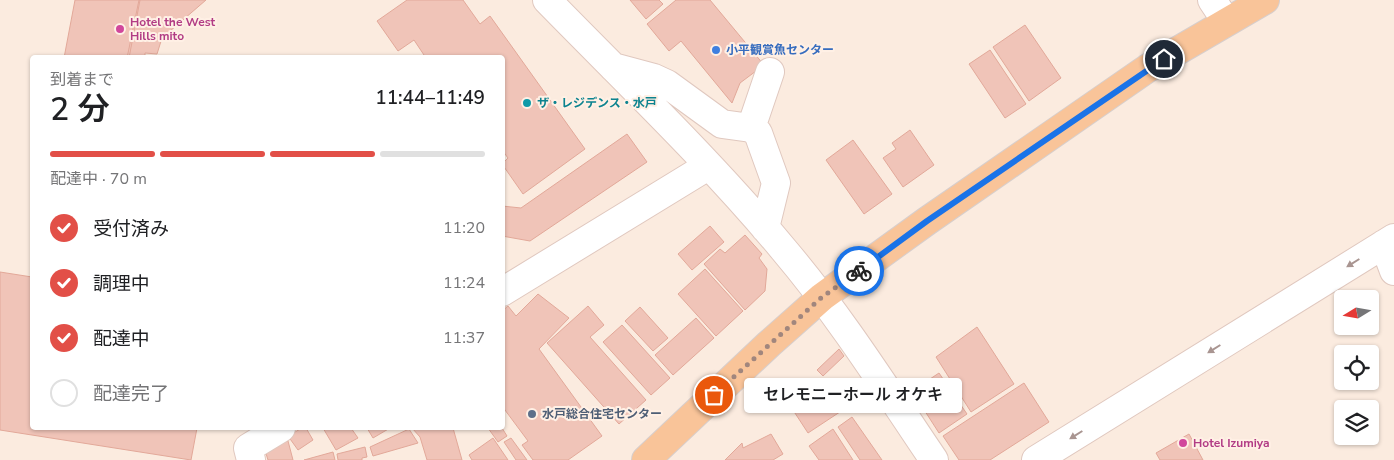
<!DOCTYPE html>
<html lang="ja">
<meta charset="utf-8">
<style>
body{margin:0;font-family:"Nunito Sans","Noto Sans JP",sans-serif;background:#f2f2f2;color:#202124;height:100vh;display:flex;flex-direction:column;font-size:19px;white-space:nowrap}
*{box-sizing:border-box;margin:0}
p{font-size:16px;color:#757577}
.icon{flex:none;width:28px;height:28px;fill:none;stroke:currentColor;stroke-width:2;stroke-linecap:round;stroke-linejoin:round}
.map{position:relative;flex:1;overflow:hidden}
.drawer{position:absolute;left:30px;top:55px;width:475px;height:375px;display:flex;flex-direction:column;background:#fff;border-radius:5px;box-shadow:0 1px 4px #0004}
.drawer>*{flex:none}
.needle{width:32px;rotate:259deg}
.fabs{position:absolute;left:1334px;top:290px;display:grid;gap:10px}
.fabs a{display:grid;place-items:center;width:45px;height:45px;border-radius:5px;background:#fff;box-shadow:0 1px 4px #0004;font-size:25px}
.pin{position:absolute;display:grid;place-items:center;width:42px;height:42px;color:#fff;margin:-21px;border:2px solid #fff;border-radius:50%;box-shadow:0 1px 5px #0007}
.courier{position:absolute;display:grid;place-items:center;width:50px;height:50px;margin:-25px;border:4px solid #1a73e8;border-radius:50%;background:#fff;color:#222;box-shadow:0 1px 6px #0007}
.bubble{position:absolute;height:35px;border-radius:5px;background:#fff;box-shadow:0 1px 4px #0004;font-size:16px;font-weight:600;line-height:35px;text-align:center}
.headline em{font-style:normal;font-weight:600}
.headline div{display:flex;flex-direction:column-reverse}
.headline{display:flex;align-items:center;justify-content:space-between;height:85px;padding:0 20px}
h1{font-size:32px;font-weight:600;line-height:38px}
.bar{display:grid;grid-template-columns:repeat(4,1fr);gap:8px 5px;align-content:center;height:60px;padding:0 20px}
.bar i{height:6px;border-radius:4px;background:#e0e0e0}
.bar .active{background:#e24f47}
.bar p{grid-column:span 4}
ol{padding:0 20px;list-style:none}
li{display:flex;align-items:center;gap:15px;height:55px}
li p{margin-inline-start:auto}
li .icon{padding:5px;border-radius:50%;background:#e24f47;color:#fff;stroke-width:4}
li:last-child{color:#757577}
li i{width:28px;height:28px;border:2px solid #e0e0e0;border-radius:50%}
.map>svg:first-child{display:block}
.building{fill:#f0c4b8;stroke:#e2a899}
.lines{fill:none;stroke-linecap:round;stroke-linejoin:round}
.minor-casing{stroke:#e0c8bf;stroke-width:30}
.major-casing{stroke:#d7cecc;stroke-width:30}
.minor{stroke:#fff;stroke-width:28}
.major{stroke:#f9c499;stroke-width:28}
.oneway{fill:#a99591}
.done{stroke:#a1867d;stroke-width:5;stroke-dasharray:0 9}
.route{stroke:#1a73e8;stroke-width:6}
.hotel-dot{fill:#d1479c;stroke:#fff0e5;stroke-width:2}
.shop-dot{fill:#3f7fe0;stroke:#fff0e5;stroke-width:2}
.culture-dot{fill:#0f9aa8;stroke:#fff0e5;stroke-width:2}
.service-dot{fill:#5c6f8a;stroke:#fff0e5;stroke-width:2}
.labels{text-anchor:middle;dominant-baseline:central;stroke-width:4;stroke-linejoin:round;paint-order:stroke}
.hotel-label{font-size:12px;font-weight:bold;fill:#b23c85;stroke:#fff0e5;text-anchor:start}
.shop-label{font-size:12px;font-weight:bold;fill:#366cbe;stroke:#fff0e5;text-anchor:start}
.culture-label{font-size:12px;font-weight:bold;fill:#0d838f;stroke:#fff0e5;text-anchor:start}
.service-label{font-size:12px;font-weight:bold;fill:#4e5e75;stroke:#fff0e5;text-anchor:start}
</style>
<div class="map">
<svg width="1394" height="460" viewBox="0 0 1394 460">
<rect width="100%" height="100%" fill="#fbebdf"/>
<path class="building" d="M 75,0 L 140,0 L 129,58 L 64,58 Z
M 139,0 L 206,0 L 162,38 L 157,54 L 145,53 L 145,58 L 127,58 Z
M 407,0 L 463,0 L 480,24 L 490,16 L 585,149 L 523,194 L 502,164 L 508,158 L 502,150 L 502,58 L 426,58 L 414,40 L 398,51 L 377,21 Z
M 630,0 L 659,0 L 663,4 L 646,19 Z
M 676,0 L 710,0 L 764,65 L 740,83 L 732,103 L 681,41 L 669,51 L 647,24 Z
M 1025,25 L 1061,78 L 1029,101 L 993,47 Z
M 990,50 L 1026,104 L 1005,118 L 969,64 Z
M 910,130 L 934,165 L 903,187 L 883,158 L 896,149 L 892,143 Z
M 627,134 L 647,162 L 530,241 L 502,236 L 502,206 L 521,208 Z
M 853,140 L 892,194 L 864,214 L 826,160 Z
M 710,226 L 724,242 L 692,270 L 678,254 Z
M 745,235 L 762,254 L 759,258 L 767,269 L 765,291 L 745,310 L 704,264 L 720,249 L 725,253 Z
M 705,269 L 743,311 L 716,336 L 678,294 Z
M 0,272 L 32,277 L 32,428 L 197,428 L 191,460 L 0,430 Z
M 538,294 L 569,318 L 539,349 L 602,436 L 568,460 L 533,460 L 522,445 L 528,441 L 502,406 L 502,311 L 508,306 L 516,316 Z
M 588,306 L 604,325 L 590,337 L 646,400 L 619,424 L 547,343 Z
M 640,307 L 668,338 L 653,351 L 625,321 Z
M 696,318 L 714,338 L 673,375 L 655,355 Z
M 622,325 L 670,378 L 651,395 L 603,342 Z
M 977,327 L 1014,384 L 971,412 L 936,357 Z
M 839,349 L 844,356 L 823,376 L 817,370 Z
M 939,373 L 967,414 L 939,433 L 912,391 Z
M 835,379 L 852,404 L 808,433 L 791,407 Z
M 1024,383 L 1049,422 L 990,460 L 959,460 L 943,436 Z
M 852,417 L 882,460 L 860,460 L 838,427 Z
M 302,428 L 306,428 L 313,440 L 298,450 L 288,436 Z
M 323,428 L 351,428 L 358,438 L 336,450 Z
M 367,428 L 390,428 L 373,438 Z
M 412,428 L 453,428 L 462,460 L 427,460 L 420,437 Z
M 488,428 L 502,428 L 507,436 L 498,442 Z
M 409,429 L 418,443 L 373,456 L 370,447 Z
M 833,429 L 853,460 L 819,460 L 809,446 Z
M 771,434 L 783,454 L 773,460 L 725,460 L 742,443 L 743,448 Z
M 1189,434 L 1203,460 L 1160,460 L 1156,453 Z
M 493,438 L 508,460 L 472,460 L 469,455 Z
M 511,438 L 527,460 L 516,460 L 504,442 Z
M 288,441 L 293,460 L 268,460 L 264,447 Z
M 365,447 L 367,457 L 362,458 L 362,460 L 338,460 L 337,454 Z
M 333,452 L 335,460 L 304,460 Z"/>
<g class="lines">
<g class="minor-casing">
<path id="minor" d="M 547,0 C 627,82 711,162 784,250 C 840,316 886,389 934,460
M 1212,0 L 1226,21
M 613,67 L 654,78 L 667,84 L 722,124 L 751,128 L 758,133 L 776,183 L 765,228
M 751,128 L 770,72
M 1384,244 L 1394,271
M 502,292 L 708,166
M 251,460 L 248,448 L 281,428
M 1036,460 L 1394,238"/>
</g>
<g class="major-casing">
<path id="major" d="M 646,460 L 769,344 L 822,297 L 927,221 L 1148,68 L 1265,0"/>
</g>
<use href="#minor" class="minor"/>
<use href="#major" class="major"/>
</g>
<defs><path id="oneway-solid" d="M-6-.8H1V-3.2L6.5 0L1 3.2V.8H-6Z" transform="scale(1.25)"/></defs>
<g class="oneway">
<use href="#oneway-solid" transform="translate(1353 263) rotate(148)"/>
<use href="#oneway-solid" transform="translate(1214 349) rotate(148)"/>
<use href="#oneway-solid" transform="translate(1076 435) rotate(148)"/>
</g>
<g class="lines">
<path class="done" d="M 714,395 L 822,297 L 859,271"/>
<path class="route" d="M 859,271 L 927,221 L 1164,59"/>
</g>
<g class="hotel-dot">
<circle cx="120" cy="29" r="5"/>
<circle cx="1183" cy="443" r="5"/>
</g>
<circle class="shop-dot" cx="716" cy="50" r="5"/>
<circle class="culture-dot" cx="527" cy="103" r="5"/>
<circle class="service-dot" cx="532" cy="414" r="5"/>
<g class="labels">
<g class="hotel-label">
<text x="130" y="22">Hotel the West<tspan x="130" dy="14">Hills mito</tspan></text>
<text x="1193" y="443">Hotel Izumiya</text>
</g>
<g class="shop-label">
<text x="726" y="50">小平観賞魚センター</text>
</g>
<g class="culture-label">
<text x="537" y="103">ザ・レジデンス・水戸</text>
</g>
<g class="service-label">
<text x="542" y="414">水戸総合住宅センター</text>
</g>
</g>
</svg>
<div class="fabs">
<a><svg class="needle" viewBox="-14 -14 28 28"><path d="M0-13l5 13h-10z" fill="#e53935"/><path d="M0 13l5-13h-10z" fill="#757577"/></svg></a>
<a><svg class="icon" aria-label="locate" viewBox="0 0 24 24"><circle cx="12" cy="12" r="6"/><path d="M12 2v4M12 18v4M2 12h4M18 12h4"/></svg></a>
<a><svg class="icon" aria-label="layers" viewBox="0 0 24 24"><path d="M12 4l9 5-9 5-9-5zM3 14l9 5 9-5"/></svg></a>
</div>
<div class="pin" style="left:714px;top:395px;background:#ea580c"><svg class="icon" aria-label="bag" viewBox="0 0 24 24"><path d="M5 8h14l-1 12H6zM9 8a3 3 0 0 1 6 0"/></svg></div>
<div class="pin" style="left:1164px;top:59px;background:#1f2937"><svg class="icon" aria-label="home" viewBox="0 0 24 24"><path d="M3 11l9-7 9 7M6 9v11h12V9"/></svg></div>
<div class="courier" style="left:859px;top:271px"><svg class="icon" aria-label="bike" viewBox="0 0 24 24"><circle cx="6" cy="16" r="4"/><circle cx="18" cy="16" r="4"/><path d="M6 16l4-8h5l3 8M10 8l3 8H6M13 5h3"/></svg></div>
<div class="bubble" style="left:744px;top:378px;width:218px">セレモニーホール オケキ</div>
<section class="drawer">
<div class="headline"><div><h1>2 分</h1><p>到着まで</p></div><em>11:44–11:49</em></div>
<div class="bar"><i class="active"></i><i class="active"></i><i class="active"></i><i></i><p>配達中 · 70 m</p></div>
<ol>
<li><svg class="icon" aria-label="check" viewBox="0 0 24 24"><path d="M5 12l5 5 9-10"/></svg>受付済み<p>11:20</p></li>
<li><svg class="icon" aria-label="check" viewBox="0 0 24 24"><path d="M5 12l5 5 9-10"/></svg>調理中<p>11:24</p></li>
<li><svg class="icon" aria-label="check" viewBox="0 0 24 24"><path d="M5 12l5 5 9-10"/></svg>配達中<p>11:37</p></li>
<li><i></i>配達完了</li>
</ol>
</section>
</div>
